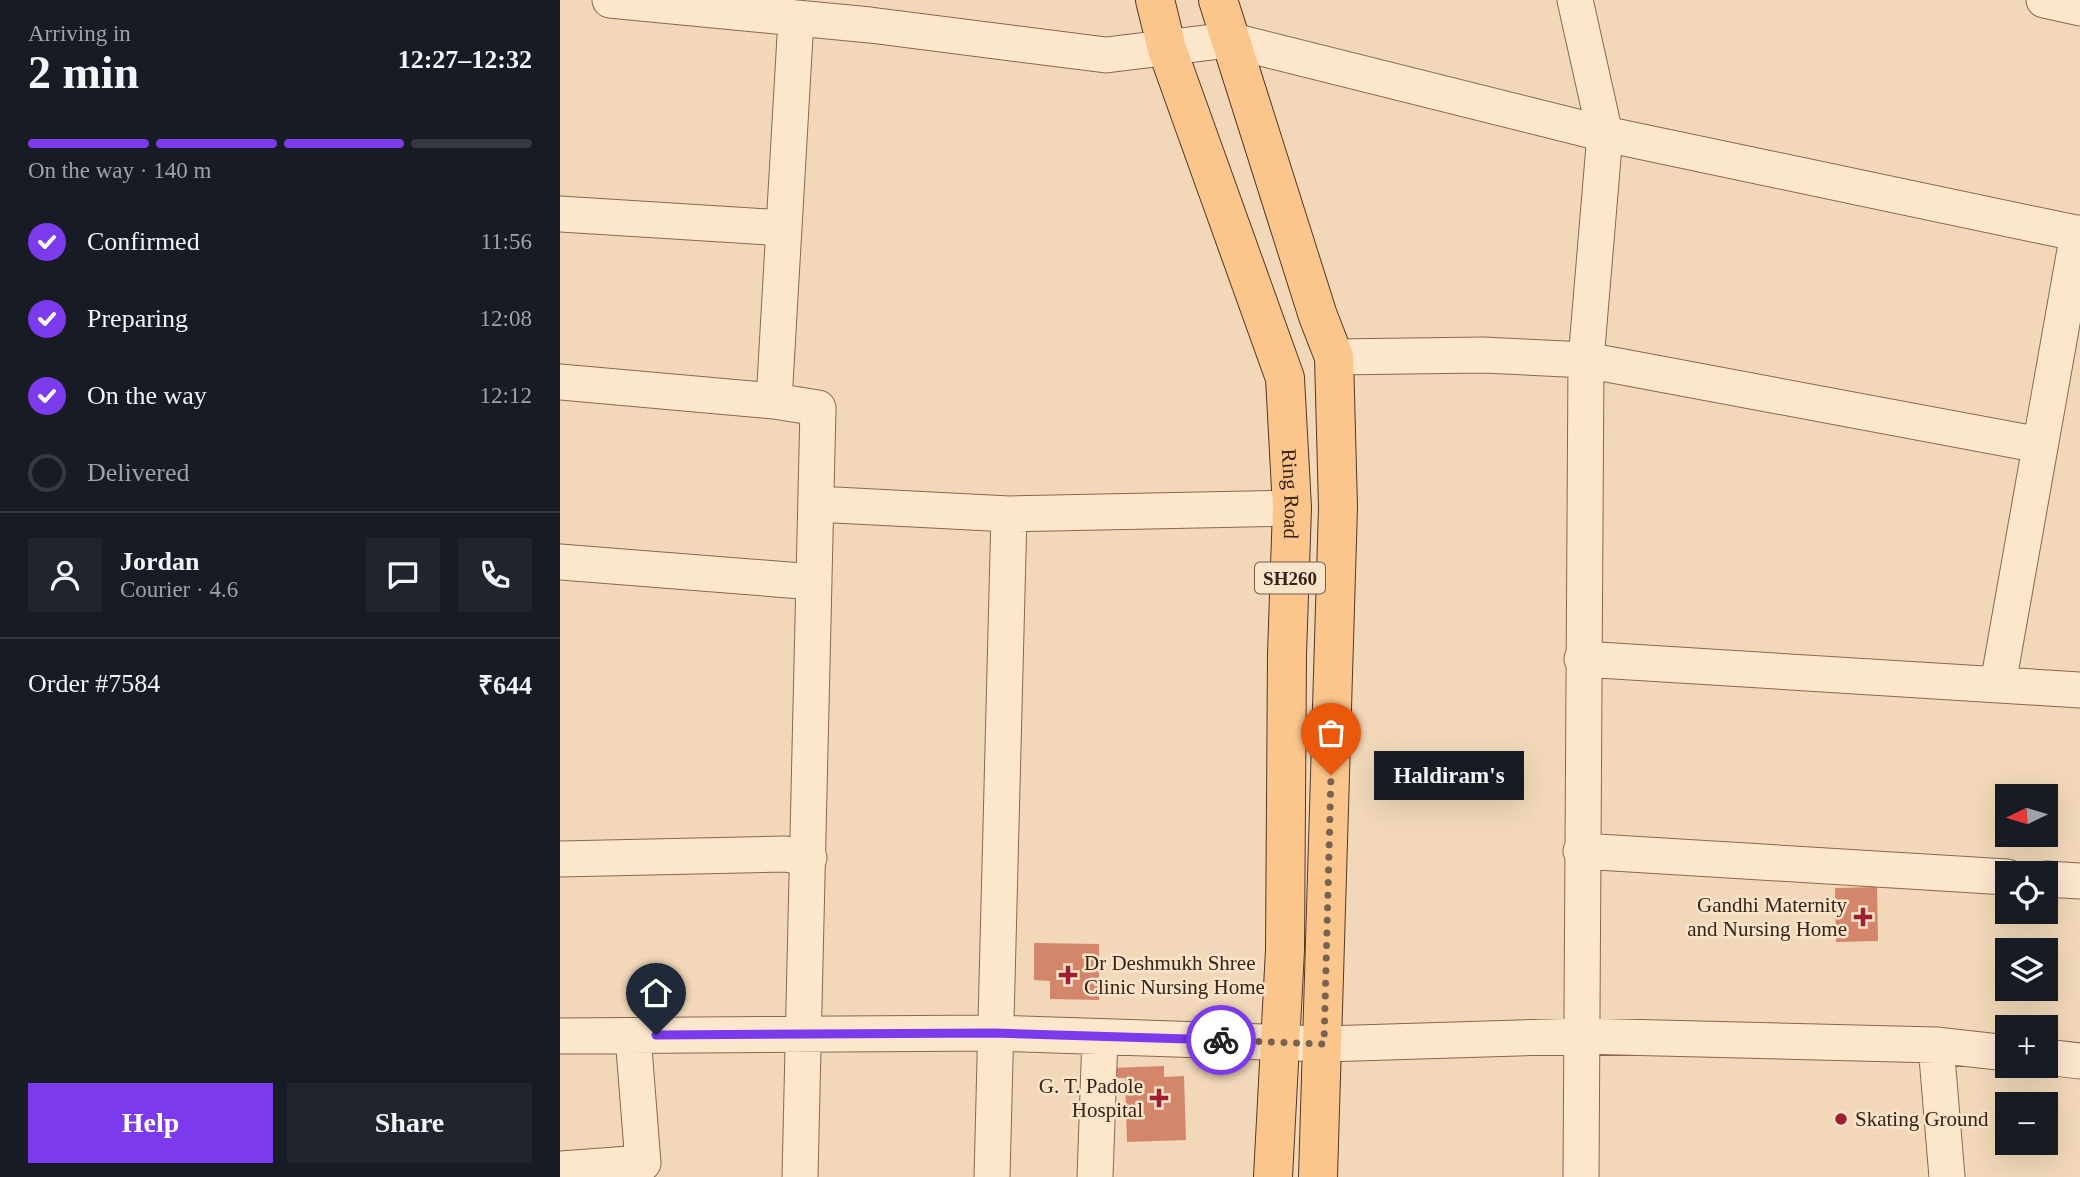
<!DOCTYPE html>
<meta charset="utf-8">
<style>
body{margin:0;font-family:"Times New Roman",serif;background:#20242c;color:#f1f3f6;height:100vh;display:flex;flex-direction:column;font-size:26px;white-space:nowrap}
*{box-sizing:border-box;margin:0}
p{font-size:23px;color:#9ea1a6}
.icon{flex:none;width:38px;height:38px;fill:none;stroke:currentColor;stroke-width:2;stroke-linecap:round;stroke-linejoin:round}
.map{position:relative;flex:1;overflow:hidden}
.side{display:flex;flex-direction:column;background:#171b24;width:560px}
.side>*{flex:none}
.needle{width:46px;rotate:265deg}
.fabs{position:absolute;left:1435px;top:784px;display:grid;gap:14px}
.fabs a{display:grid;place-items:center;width:63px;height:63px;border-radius:0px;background:#171b24;box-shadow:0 7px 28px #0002;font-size:35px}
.pin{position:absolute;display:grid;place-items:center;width:60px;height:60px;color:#fff;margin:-72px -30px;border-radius:50% 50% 50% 0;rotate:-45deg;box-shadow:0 0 7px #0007}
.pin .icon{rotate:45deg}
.courier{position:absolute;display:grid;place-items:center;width:70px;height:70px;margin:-35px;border:5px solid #7c3aed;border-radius:50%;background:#fff;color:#222;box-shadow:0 2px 9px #0007}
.bubble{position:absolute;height:49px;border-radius:0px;background:#171b24;box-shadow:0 7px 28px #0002;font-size:23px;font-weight:700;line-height:49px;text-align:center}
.overview em{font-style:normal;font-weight:700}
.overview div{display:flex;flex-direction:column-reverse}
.overview{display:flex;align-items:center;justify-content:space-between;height:119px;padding:0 28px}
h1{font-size:46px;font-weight:700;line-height:52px}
.bar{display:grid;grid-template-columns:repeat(4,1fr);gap:10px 7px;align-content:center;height:84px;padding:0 28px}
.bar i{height:9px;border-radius:5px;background:#363941}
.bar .active{background:#7c3aed}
.bar p{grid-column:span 4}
.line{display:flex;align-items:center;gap:18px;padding:0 28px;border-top:2px solid #363941}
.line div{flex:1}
.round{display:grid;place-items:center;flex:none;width:74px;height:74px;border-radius:0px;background:#20242c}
ol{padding:0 28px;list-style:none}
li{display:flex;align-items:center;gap:21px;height:77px}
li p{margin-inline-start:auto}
li .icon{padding:7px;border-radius:50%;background:#7c3aed;color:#fff;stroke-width:4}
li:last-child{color:#9ea1a6}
li i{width:38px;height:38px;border:4px solid #363941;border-radius:50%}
.primary-button{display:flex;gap:14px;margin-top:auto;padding:14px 28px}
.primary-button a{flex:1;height:80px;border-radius:0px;background:#7c3aed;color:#fff;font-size:28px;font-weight:700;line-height:80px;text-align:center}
.primary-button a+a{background:#20242c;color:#f1f3f6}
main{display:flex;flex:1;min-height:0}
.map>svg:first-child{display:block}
.building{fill:#d4866b}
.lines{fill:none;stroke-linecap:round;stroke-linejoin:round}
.minor-casing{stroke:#896752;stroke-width:37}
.major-casing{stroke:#563628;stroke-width:40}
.minor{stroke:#fce6cc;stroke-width:35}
.major{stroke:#fbc68b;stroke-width:38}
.done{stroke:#786251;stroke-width:7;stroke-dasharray:0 12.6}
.route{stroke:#7c3aed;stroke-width:9}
.poi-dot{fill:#9e1d32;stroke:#f9e3c9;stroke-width:2.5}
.labels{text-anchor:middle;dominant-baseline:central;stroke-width:5;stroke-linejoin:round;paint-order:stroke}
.shield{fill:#f9e3c9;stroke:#715d4e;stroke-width:2}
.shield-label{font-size:19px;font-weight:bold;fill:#372319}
.street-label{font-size:21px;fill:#372319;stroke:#f9e3c9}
.poi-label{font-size:21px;fill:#372319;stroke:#f9e3c9;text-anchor:end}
</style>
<main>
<section class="side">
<div class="overview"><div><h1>2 min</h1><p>Arriving in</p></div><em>12:27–12:32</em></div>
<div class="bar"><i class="active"></i><i class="active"></i><i class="active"></i><i></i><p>On the way · 140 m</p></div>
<ol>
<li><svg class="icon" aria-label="check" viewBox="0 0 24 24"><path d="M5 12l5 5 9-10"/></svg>Confirmed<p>11:56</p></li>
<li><svg class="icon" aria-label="check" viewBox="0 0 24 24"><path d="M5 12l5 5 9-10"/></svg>Preparing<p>12:08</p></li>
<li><svg class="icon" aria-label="check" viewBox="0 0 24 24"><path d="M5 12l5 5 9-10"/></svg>On the way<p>12:12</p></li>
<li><i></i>Delivered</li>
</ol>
<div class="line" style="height:126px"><a class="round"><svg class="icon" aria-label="person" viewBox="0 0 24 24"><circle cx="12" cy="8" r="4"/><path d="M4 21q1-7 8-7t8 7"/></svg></a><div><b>Jordan</b><p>Courier · 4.6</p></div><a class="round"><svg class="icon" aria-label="chat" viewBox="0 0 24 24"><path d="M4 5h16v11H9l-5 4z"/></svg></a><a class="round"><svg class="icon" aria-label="phone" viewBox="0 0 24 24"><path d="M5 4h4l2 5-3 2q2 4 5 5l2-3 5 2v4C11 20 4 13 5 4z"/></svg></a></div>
<div class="line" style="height:91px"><div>Order #7584</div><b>₹644</b></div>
<div class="primary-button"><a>Help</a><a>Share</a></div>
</section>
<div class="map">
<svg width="1520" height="1177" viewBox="0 0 1520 1177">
<rect width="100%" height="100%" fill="#f2d8b9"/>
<path class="building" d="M 1317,887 L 1318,941 L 1276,942 L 1275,888 Z
M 474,943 L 539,944 L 539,1000 L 490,999 L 490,981 L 474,980 Z
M 604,1066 L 604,1077 L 624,1076 L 626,1140 L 567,1142 L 565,1078 L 551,1078 L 551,1068 Z"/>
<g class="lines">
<g class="minor-casing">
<path id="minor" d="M 50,0 L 310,25 L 546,55 L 669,40 L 1045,134 L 1520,234
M 1015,0 L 1045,134 L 1026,360 L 1021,1177
M 1484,0 L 1520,8
M 236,19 L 214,401 L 258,408 L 240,1177
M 0,214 L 224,228
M 774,357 L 923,355 L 1026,360 L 1480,445
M 0,382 L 214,401
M 256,504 L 449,514 L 732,508
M 0,562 L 254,582
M 1022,659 L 1520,690
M 1438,684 L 1518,233
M 1021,851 L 1447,877
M 0,859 L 225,854 L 249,858
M 1486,879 L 1520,881
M 0,1036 L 435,1033 L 764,1044 L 1020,1036 L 1376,1045 L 1447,1053
M 1376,1045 L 1387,1177
M 1486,1057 L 1520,1061
M 0,1169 L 83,1163 L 73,1036
M 432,1177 L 449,514
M 535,1177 L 540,1037"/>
</g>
<g class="major-casing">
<g id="major">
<path id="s1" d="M 595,0 L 607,49 L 725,378 L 732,508 L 727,654 L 725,950 L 713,1177"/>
<path d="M 658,0 L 758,316 L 774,357 L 778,507 L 758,1177"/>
</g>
</g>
<use href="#minor" class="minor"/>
<use href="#major" class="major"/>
</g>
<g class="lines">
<path class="done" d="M 661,1040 L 764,1044 L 771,775"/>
<path class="route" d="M 96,1035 L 435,1033 L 661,1040"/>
</g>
<g class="poi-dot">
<path d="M1299.5 906.5h7v7h7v7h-7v7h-7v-7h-7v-7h7z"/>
<path d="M504.5 964.5h7v7h7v7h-7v7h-7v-7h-7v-7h7z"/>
<path d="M595.5 1087.5h7v7h7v7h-7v7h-7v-7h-7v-7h7z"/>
<circle cx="1281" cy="1119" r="7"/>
</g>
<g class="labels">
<rect class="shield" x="695" y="562.5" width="70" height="31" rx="5"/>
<g class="shield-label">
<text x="730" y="578">SH260</text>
</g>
<g class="street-label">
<text stroke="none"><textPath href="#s1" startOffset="516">Ring Road</textPath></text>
</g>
<g class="poi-label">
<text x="1287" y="905">Gandhi Maternity<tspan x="1287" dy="24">and Nursing Home</tspan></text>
<text x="524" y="963" text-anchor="start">Dr Deshmukh Shree<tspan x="524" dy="24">Clinic Nursing Home</tspan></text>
<text x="583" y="1086">G. T. Padole<tspan x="583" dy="24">Hospital</tspan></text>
<text x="1295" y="1119" text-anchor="start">Skating Ground</text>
</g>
</g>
</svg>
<div class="fabs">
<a><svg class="needle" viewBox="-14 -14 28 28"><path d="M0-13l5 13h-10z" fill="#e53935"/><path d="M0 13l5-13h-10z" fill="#9ea1a6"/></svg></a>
<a><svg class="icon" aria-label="locate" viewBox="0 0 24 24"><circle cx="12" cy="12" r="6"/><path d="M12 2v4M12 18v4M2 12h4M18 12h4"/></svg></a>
<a><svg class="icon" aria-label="layers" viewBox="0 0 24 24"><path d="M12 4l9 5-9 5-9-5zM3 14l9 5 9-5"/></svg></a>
<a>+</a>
<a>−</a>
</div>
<div class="pin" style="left:771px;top:775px;background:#ea580c"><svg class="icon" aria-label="bag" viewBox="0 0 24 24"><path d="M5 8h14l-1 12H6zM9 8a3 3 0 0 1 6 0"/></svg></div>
<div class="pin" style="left:96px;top:1035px;background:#1f2937"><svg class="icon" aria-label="home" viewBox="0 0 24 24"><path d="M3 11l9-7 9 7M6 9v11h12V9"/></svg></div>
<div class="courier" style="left:661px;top:1040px"><svg class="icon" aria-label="bike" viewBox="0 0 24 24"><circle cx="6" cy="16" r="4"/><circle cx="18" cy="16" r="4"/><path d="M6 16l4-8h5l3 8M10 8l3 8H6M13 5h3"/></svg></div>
<div class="bubble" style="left:814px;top:751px;width:150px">Haldiram's</div>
</div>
</main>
